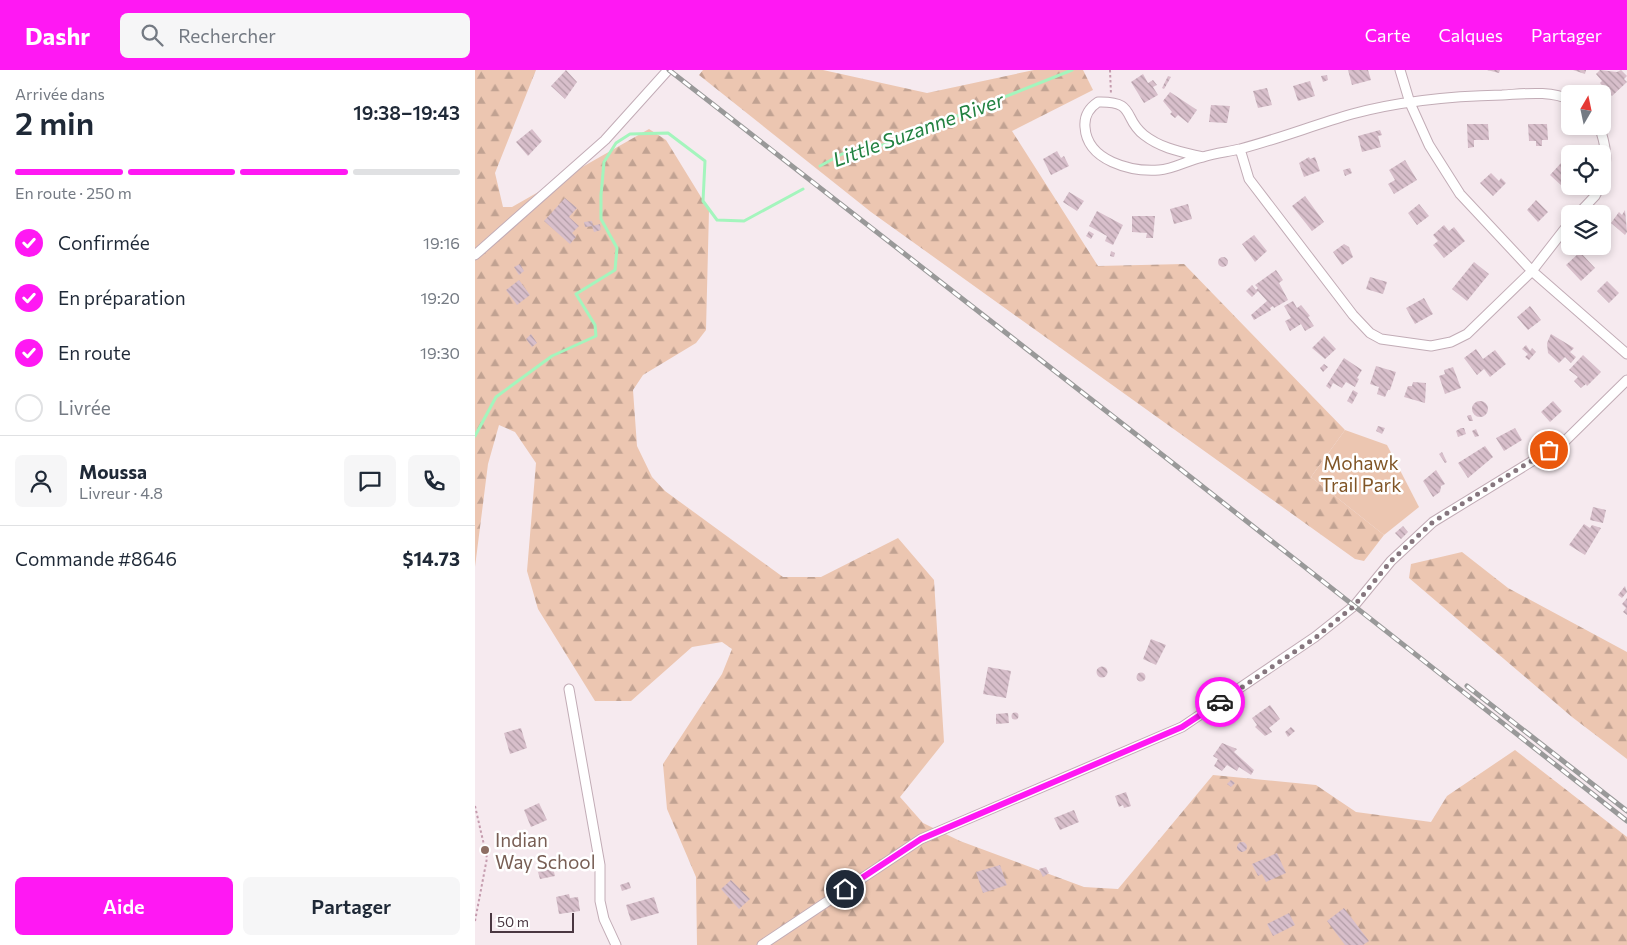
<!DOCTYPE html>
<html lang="fr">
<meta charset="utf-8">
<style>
body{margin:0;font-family:Commissioner,sans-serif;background:#f6f6f7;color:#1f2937;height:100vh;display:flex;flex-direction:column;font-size:19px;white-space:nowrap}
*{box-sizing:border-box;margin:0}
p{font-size:16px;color:#747a83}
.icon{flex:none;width:28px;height:28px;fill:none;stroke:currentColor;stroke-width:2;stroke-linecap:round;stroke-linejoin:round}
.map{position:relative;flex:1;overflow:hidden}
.sheet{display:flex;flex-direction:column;background:#fff;width:475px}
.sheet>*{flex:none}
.needle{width:32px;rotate:9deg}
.tools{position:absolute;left:1086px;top:15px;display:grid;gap:10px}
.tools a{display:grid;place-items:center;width:50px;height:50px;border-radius:8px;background:#fff;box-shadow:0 2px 8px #0003;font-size:25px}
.scale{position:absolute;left:15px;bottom:12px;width:84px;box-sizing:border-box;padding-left:5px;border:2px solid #4a3741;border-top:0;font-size:14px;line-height:18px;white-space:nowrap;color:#4a3741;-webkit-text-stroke:4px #fff;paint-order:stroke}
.pin{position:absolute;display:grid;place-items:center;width:42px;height:42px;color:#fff;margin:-21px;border:2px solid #fff;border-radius:50%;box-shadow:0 1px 5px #0007}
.courier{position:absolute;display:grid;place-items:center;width:50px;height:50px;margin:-25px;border:4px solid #ff18f3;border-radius:50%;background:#fff;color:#222;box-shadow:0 1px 6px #0007}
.headline em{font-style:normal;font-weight:600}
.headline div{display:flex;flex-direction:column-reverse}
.headline{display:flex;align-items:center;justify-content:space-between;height:85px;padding:0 15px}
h1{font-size:32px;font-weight:600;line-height:38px}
.bar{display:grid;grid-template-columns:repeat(4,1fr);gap:8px 5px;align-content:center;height:60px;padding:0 15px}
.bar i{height:6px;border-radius:4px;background:#e0e1e3}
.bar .on{background:#ff18f3}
.bar p{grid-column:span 4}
.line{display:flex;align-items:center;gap:12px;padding:0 15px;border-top:1px solid #e0e1e3}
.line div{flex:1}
.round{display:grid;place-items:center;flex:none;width:52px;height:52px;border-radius:8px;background:#f6f6f7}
ol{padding:0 15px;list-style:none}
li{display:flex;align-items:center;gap:15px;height:55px}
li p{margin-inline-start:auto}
li .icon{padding:5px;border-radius:50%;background:#ff18f3;color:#fff;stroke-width:4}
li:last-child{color:#747a83}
li i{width:28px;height:28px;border:2px solid #e0e1e3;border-radius:50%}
.button{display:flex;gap:10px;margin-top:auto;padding:10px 15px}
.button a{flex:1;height:58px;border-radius:8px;background:#ff18f3;color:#fff;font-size:20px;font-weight:600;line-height:58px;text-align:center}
.button a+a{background:#f6f6f7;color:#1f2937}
header{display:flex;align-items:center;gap:30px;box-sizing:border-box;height:70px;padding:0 25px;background:#ff18f3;color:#fff}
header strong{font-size:24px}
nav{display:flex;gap:28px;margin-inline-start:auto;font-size:18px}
.search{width:350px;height:45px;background:#f6f6f7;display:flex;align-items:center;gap:12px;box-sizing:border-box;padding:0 18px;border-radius:8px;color:#747a83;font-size:19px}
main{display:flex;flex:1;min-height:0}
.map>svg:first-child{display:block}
.forest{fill:url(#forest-firs)}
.park{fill:#ecc6b1}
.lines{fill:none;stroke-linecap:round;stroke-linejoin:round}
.stream{stroke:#a4f5bd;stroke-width:3}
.building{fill:url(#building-back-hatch)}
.street-casing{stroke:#c2acb6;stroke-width:11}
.path{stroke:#c59cae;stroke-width:2;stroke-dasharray:2.5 2.5;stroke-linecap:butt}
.street{stroke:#fff;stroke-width:9}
.rail-casing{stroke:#999;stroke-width:5}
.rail{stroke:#fff;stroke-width:3;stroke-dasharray:9;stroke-linecap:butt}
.done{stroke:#86767e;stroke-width:5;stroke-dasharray:0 9}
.route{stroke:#ff18f3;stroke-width:6}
.education-dot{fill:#8d6e63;stroke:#fff;stroke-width:2}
.labels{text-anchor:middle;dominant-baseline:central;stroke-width:5;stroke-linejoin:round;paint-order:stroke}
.park-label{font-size:19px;fill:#805526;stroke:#fff}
.education-label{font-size:19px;fill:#785e54;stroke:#fff;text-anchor:start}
.water-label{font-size:20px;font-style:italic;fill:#218140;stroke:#fff}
</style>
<header>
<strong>Dashr</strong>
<div class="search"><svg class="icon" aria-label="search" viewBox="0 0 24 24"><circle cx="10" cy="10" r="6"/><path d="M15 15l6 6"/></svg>Rechercher</div>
<nav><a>Carte</a><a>Calques</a><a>Partager</a></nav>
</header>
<main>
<section class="sheet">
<div class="headline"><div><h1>2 min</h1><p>Arrivée dans</p></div><em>19:38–19:43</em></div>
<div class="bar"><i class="on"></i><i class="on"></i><i class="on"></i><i></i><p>En route · 250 m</p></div>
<ol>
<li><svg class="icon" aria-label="check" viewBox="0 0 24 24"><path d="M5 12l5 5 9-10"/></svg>Confirmée<p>19:16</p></li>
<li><svg class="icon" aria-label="check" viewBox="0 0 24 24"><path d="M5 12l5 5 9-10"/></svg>En préparation<p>19:20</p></li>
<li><svg class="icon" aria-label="check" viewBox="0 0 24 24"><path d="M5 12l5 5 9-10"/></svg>En route<p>19:30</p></li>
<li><i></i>Livrée</li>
</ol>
<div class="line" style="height:90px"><a class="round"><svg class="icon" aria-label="person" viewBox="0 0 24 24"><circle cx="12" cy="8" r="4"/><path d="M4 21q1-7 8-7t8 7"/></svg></a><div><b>Moussa</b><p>Livreur · 4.8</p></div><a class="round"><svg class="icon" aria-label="chat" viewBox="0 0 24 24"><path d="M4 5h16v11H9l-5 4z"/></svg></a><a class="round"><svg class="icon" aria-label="phone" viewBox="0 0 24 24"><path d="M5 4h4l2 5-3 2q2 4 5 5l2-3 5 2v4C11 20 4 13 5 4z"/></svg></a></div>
<div class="line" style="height:65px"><div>Commande #8646</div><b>$14.73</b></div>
<div class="button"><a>Aide</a><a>Partager</a></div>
</section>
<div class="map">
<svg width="1152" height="875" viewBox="0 0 1152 875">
<defs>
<pattern id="forest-firs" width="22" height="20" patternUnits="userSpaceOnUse" patternTransform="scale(1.25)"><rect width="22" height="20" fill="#ecc6b1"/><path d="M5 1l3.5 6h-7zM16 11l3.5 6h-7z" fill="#c1a292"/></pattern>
<pattern id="building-back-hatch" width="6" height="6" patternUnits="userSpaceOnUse" patternTransform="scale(1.25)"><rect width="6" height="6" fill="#d8bfcb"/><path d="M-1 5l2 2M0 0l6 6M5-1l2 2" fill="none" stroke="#b19ca6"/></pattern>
</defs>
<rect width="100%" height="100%" fill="#f6eaef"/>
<path class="forest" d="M 0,0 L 61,0 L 20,103 L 28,137 L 37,137 L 174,59 L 191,70 L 234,140 L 231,260 L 221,273 L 168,305 L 158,320 L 162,376 L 177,407 L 190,421 L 308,507 L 346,507 L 423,468 L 459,510 L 469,672 L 425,727 L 448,753 L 485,771 L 609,817 L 643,819 L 738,705 L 841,715 L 881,742 L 956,752 L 972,726 L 1040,680 L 1152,767 L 1152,875 L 222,875 L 221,807 L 192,739 L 188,694 L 247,604 L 257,579 L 247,572 L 217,577 L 156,631 L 120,631 L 63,539 L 52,501 L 61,393 L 40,362 L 24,355 L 13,394 L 0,497 Z
M 228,0 L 348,0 L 452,23 L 559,0 L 608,0 L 618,20 L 537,61 L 623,196 L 709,194 L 870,360 L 836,407 L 909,465 L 889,491 L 880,489 L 396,142 L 224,5 Z
M 987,482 L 1033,518 L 1152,582 L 1152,689 L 1097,647 L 934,508 L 936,494 Z"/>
<path class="park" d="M 870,360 L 912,375 L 944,437 L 909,465 L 836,407 Z"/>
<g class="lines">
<path class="stream" d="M 345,96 L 367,84 L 412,74 L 597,0
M 0,366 L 21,327 L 77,286 L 121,266 L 120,255 L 101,224 L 140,200 L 142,178 L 126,149 L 126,125 L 129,92 L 141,73 L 155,64 L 193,63 L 230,91 L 228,131 L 242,150 L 269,151 L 328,119"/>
</g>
<path class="building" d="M 91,0 L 102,12 L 90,29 L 76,16 Z
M 873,0 L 893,0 L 896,10 L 877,15 Z
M 1012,0 L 1025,0 L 1024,3 Z
M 1098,0 L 1111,0 L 1110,4 Z
M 1125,0 L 1142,2 L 1146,0 L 1152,6 L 1149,9 L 1152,12 L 1137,26 L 1125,13 L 1127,11 L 1121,4 Z
M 668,4 L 673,13 L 678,10 L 682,15 L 678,17 L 683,25 L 669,33 L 656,12 Z
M 852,5 L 853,10 L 848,12 L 846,6 Z
M 693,6 L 696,7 L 689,19 L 687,18 Z
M 835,11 L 840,26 L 823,31 L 818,16 Z
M 792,18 L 797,35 L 783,38 L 778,21 Z
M 695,22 L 722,40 L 713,53 L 703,45 L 700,48 L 695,44 L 697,42 L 688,31 Z
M 736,35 L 755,36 L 752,53 L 734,52 Z
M 992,54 L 1013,54 L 1014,70 L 999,70 L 999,77 L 993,78 Z
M 1053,54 L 1072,54 L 1073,70 L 1067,70 L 1067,76 L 1061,76 L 1061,71 L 1054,71 Z
M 57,59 L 67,71 L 53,86 L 41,72 Z
M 905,60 L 907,65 L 903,66 L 906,77 L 887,82 L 883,66 Z
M 582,81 L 586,88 L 589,86 L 594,96 L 576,105 L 568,89 Z
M 834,87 L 835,89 L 840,87 L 845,101 L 829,107 L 824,93 Z
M 930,90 L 942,110 L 919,124 L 913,114 L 920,110 L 914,100 Z
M 1086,93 L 1095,101 L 1095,109 L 1088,117 L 1075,105 Z
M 875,98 L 877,103 L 870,106 L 868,100 Z
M 1016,103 L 1024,111 L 1026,108 L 1031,113 L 1018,126 L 1005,113 Z
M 594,122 L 609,131 L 602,141 L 588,132 Z
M 830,126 L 849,152 L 837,161 L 817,136 Z
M 90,128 L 102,138 L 94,147 L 104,156 L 97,163 L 101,167 L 95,174 L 69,151 Z
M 1061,130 L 1073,142 L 1063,152 L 1052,140 Z
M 713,134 L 717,149 L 699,154 L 695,139 Z
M 944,134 L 954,146 L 942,155 L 933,143 Z
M 1150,140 L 1152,162 L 1150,165 L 1136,153 L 1144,142 L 1147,145 Z
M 622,141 L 648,155 L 638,175 L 630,171 L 632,166 L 614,156 Z
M 657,146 L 680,146 L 678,168 L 671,168 L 672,163 L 657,162 Z
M 117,151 L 118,156 L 110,157 L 109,152 Z
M 125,154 L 126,160 L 119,162 L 117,156 Z
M 969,155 L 974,161 L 979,157 L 990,171 L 969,188 L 958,175 L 963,171 L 958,165 Z
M 614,161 L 619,164 L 616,169 L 611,166 Z
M 779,165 L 792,181 L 780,192 L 767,174 Z
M 869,174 L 874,177 L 878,187 L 867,195 L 858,182 Z
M 636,181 L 640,183 L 639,187 L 635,186 Z
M 1105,182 L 1120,198 L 1106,211 L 1091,195 Z
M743 192a5 5 0 1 1 10 0a5 5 0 1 1-10 0Z
M 999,192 L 1014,204 L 992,231 L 977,219 Z
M 45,194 L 49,201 L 44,205 L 39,197 Z
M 801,200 L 808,210 L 804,213 L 813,230 L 799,238 L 798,236 L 795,238 L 796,240 L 779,250 L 776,245 L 792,231 L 783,221 L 777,227 L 771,221 L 777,215 L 781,220 L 783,218 L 780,215 Z
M 895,207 L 912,212 L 908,224 L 891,219 Z
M 44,210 L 55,225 L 42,235 L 31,220 Z
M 1132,211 L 1144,223 L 1134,233 L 1122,221 Z
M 949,228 L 958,244 L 940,254 L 931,238 Z
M 818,231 L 822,238 L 826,235 L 835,246 L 833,247 L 839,256 L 830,261 L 826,254 L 815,261 L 810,251 L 816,248 L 809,236 Z
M 1055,236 L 1066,250 L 1053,260 L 1042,247 Z
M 56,264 L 62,273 L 57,277 L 51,269 Z
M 1076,264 L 1099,278 L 1095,282 L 1101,287 L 1096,293 L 1090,287 L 1084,293 L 1073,283 L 1072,273 Z
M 849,266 L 861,279 L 850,289 L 837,278 Z
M 1051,275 L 1055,281 L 1057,278 L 1061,282 L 1054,290 L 1050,287 L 1053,284 L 1047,279 Z
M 1001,279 L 1008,289 L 1020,280 L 1031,294 L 1015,307 L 1009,299 L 1002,305 L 989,288 Z
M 1108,285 L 1126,302 L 1112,316 L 1111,314 L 1106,318 L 1099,311 L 1103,307 L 1094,300 Z
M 869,288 L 887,300 L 882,308 L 884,309 L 880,317 L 871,312 L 867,318 L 858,313 L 855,319 L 851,316 Z
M 849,294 L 853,297 L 848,302 L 845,298 Z
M 901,296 L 921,302 L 915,320 L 913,320 L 910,327 L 902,324 L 904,317 L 895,314 Z
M 978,297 L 986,318 L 970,324 L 964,306 L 970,304 L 969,300 Z
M 938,312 L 951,313 L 950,333 L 929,327 L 933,316 L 937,316 Z
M 878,320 L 883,323 L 877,334 L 872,331 Z
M997 339a8 8 0 1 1 16 0a8 8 0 1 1-16 0Z
M 1078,331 L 1087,341 L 1075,352 L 1066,342 Z
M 994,345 L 996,345 L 998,351 L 994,351 L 992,346 Z
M 903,356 L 910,358 L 907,364 L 901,361 Z
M 986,358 L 989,358 L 991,364 L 983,367 L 981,361 Z
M 1040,358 L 1047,370 L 1029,381 L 1021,368 Z
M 1001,359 L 1004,366 L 1000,367 L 997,361 Z
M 1010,376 L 1018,387 L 993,408 L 983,393 Z
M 967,382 L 972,392 L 970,393 L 964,384 Z
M 961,400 L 970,414 L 966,416 L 965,422 L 958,427 L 948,411 Z
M 1118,437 L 1131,440 L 1128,453 L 1115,450 Z
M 1109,454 L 1115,458 L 1117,455 L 1126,458 L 1110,485 L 1094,475 Z
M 928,456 L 933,462 L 926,469 L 920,463 Z
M 1150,516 L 1152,522 L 1147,528 L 1143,525 Z
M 1152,528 L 1152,545 L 1148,542 L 1151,538 L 1147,534 Z
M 676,569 L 691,575 L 681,595 L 668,589 Z
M621.5 602a5.5 5.5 0 1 1 11 0a5.5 5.5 0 1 1-11 0Z
M 513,597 L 536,601 L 531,628 L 508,624 Z
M661.5 607a4.5 4.5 0 1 1 9 0a4.5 4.5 0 1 1-9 0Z
M 795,635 L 805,649 L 794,658 L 797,662 L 790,666 L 780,657 L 782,655 L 777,648 Z
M536.5 646a3.5 3.5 0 1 1 7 0a3.5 3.5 0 1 1-7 0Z
M 533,643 L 534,653 L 521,654 L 521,644 Z
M 816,657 L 820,661 L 813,667 L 810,662 Z
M 46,658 L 52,678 L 35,684 L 29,663 Z
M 747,673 L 762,679 L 759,682 L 779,700 L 776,705 L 764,697 L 762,701 L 752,695 L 747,701 L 739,696 L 743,689 L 738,686 Z
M 756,710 L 760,713 L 756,717 L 752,714 Z
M 651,722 L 656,736 L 649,738 L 648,735 L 644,737 L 640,726 Z
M 64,733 L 72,750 L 56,757 L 49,740 Z
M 599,740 L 604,752 L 585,760 L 579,748 Z
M762 777a5 5 0 1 1 10 0a5 5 0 1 1-10 0Z
M 802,783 L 811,803 L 791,812 L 787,804 L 783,806 L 777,794 Z
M 525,795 L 532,815 L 508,823 L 501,802 Z
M 571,797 L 574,803 L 568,807 L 564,799 Z
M 78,798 L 80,806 L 65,809 L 63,802 Z
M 256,810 L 275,829 L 264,839 L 246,819 Z
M 154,812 L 156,818 L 147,821 L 145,815 Z
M 94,824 L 95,828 L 103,827 L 105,841 L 84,844 L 81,827 Z
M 179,827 L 184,843 L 156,851 L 151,835 Z
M 869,838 L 894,871 L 888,875 L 870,875 L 852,851 Z
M 814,843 L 820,855 L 798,866 L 792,854 Z"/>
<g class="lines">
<g class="street-casing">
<path id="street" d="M 925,0 L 935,33 L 954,75 L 985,124 L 1057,201 L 1152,284
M 1124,56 C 1131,75 1133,90 1128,109
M 765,79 L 774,109 L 878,245 L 895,263 L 906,269 L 956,276 L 976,272 L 992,264 L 1057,201 L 1095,152
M 728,87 C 707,82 687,79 669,65 C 647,48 662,31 623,32 C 614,38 609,46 610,57 C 612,91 656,102 684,100 C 699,99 713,90 728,87 C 740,83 752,82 765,79 C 803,69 839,55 877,44 C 925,31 978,26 1027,25 C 1048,24 1076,20 1095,30
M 1103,144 L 1120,126 L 1125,116
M 0,185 L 130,70 L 193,0
M 94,619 L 125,795 L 125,831 L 129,849 L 141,875
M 287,875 L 446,769 L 707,657 L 840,567 L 879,536 L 916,491 L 958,452 L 1090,371 L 1152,310"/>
</g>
<path class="path" d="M 635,0 L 636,24
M 0,736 L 12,788 L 0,851"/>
<use href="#street" class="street"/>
<g class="rail-casing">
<path id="rail" d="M 194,0 L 699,394 L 1152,751
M 992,616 L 1152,741"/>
</g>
<use href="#rail" class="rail"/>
</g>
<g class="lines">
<path class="done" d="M 745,632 L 840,568 L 879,536 L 916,491 L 958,452 L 1074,380"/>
<path class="route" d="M 370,819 L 446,769 L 707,657 L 745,632"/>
</g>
<circle class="education-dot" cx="10" cy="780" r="5"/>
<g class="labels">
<g class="park-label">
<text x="886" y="392">Mohawk<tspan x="886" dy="22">Trail Park</tspan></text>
</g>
<g class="education-label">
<text x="20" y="769">Indian<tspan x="20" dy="22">Way School</tspan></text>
</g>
<g class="water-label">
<text transform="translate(443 59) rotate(-20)">Little Suzanne River</text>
</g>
</g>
</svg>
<div class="tools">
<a><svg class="needle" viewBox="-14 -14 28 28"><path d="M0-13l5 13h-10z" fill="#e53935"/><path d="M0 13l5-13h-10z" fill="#747a83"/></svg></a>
<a><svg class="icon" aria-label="locate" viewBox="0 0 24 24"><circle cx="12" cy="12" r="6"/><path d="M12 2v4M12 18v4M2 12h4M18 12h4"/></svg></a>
<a><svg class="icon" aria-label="layers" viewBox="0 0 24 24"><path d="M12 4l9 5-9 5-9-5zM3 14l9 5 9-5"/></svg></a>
</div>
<div class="scale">50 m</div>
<div class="pin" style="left:1074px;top:380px;background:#ea580c"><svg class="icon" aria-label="bag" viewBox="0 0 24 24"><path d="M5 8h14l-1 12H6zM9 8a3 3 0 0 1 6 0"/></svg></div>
<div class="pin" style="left:370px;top:819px;background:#1f2937"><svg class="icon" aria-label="home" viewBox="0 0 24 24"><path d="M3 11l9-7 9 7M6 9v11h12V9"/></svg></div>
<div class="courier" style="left:745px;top:632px"><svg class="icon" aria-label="car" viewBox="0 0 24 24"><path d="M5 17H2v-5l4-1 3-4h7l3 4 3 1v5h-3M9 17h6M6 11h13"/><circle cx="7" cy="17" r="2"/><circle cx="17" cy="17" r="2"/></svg></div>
</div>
</main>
